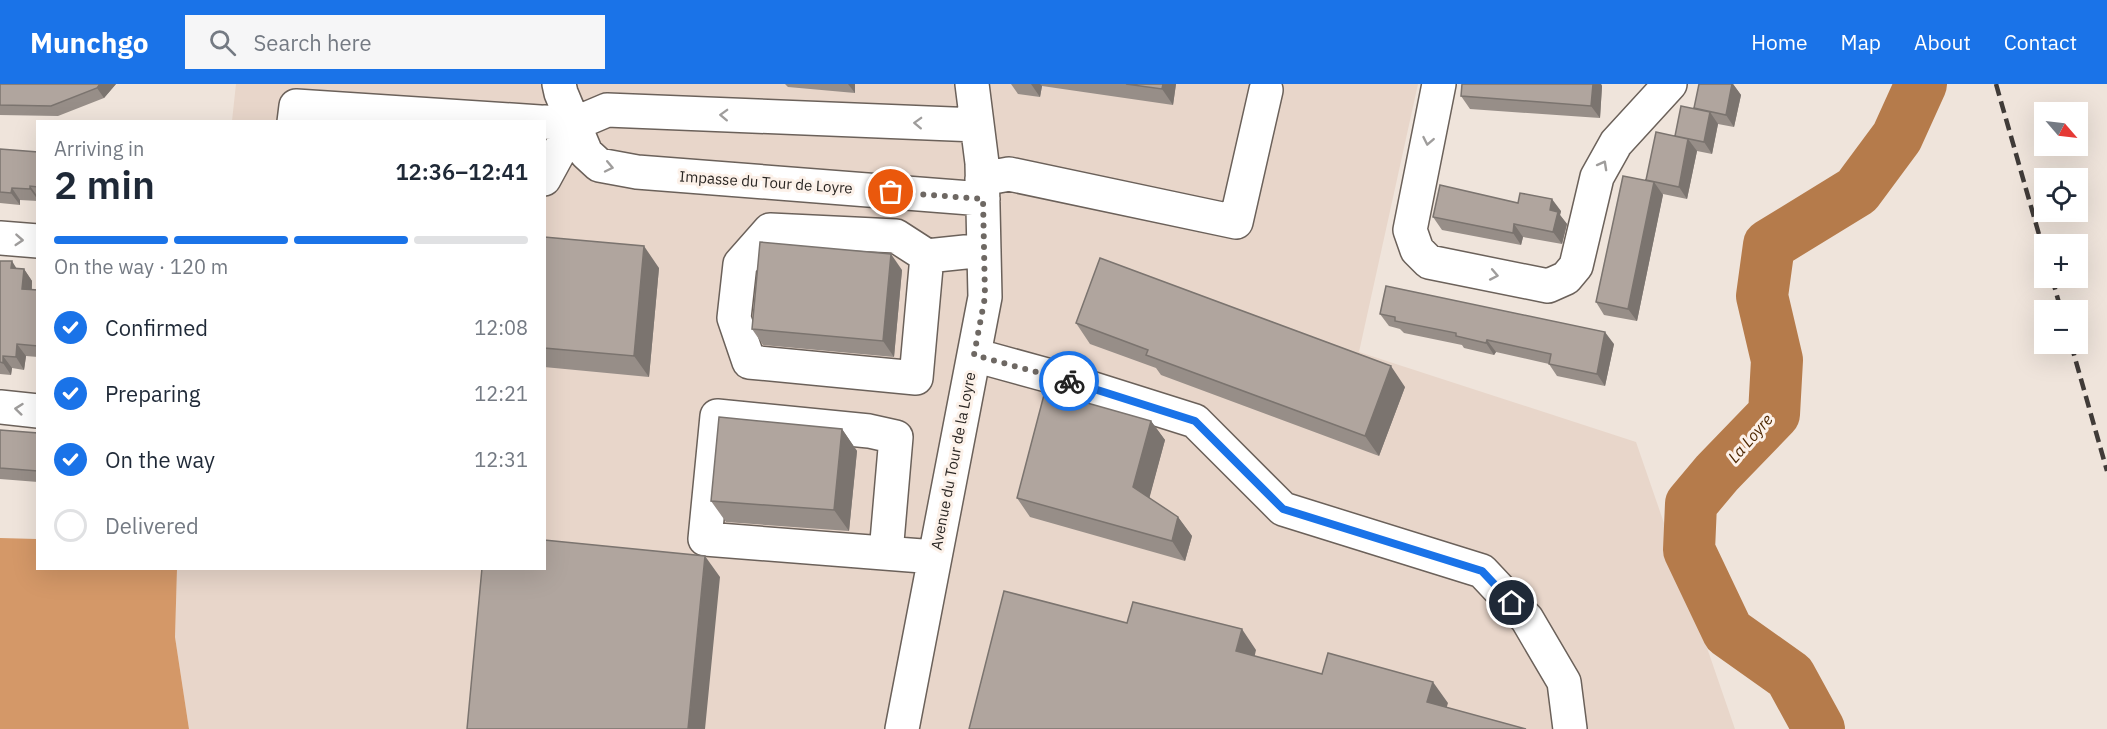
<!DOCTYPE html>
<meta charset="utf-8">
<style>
body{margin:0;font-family:"IBM Plex Sans",sans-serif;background:#f6f6f7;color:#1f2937;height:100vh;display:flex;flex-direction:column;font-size:22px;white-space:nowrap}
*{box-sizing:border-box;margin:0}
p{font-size:20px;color:#747a83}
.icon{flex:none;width:33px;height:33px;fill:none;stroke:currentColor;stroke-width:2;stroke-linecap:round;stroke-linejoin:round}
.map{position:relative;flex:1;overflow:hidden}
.panel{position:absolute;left:36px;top:36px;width:510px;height:450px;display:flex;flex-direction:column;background:#fff;border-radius:0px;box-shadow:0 6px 24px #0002}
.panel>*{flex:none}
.needle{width:39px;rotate:118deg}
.fabs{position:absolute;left:2034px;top:18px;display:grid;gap:12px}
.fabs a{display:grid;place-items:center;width:54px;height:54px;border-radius:0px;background:#fff;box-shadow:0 6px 24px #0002;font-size:30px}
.pin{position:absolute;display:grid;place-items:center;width:51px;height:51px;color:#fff;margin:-26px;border:3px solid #fff;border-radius:50%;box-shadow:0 2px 6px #0007}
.courier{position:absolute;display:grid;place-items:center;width:60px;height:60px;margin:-30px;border:4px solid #1a73e8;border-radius:50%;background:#fff;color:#222;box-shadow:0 2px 8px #0007}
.headline em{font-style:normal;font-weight:600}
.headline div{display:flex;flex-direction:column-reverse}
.headline{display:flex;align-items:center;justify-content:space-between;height:102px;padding:0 18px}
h1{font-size:39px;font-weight:600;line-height:45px}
.bar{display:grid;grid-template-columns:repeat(4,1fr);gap:9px 6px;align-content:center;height:72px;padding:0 18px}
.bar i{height:8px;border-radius:4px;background:#e0e1e3}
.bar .active{background:#1a73e8}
.bar p{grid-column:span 4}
ol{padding:0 18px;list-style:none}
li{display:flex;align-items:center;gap:18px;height:66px}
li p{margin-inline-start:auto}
li .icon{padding:6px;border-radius:50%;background:#1a73e8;color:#fff;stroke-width:4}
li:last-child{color:#747a83}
li i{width:33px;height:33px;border:3px solid #e0e1e3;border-radius:50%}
header{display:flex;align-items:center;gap:36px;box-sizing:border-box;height:84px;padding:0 30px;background:#1a73e8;color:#fff}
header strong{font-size:28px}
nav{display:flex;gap:33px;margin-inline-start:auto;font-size:21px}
.search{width:420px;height:54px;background:#f6f6f7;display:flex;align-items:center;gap:15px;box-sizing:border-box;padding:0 21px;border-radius:0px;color:#747a83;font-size:22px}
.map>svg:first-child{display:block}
.built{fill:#e8d6ca}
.forest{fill:#d49868}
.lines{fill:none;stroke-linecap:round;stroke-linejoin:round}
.river{stroke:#b57b4b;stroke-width:52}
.minor-casing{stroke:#6b615a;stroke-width:36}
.minor{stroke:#fff;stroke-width:33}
.rail{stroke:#403b38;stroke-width:4.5;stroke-dasharray:12 6;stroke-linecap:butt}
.wall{fill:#978e88}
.shaded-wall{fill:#7b746f}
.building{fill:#b0a59e;stroke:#7b746f;stroke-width:1.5}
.oneway{stroke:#9f9d9c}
.done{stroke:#6e6863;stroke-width:6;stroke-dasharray:0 10.8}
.route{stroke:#1a73e8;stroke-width:8}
.labels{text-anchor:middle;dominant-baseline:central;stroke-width:6;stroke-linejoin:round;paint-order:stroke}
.street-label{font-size:15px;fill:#292522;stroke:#fcf1e9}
.water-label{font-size:16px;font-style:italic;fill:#4e2700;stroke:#fcf1e9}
</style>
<header>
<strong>Munchgo</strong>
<div class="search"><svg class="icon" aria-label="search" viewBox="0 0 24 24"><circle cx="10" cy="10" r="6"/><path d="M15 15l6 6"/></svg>Search here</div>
<nav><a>Home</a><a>Map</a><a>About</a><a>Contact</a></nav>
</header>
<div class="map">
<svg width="2107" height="645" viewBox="0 0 2107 645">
<rect width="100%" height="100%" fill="#efe4db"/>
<path class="built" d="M 236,0 L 1418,0 L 1359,268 L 1636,358 L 1735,645 L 189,645 L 175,553 L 177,485 L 544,484 L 544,38 L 232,37 Z"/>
<path class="forest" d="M 0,454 L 37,455 L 38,484 L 177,485 L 175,553 L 189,645 L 0,645 Z"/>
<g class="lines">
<path class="river" d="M 1819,645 L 1790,592 L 1728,548 L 1689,466 L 1691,420 L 1717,389 L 1774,330 L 1777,276 L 1762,212 L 1769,161 L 1857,107 L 1897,53 L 1921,0"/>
<g class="minor-casing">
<path id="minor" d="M 559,0 L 561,9 L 586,69 L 599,81 L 637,88 L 983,115
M 1439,0 L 1410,146 L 1417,166 L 1429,178 L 1548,202 L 1566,194 L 1576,182 L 1597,93 L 1616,59 L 1670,0
M 294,38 L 296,22 L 540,38
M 544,38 L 574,40 L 607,26 L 977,41
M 544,95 L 574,40
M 982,95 L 1009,90 L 1236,138 L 1266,6
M 0,154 L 38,157
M 927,172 L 896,152 L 770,146 L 740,180 L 734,234 L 749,278 L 916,294 L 927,172 L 984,166
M 974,271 L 1065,296 L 1195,337 L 1283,425 L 1482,487 L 1527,535 L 1564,598 L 1570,645
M 0,323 L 38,327
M 886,469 L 896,353 L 869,347 L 717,332 L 705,455 L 935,473
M 902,645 L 985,213 L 982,79 L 972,0"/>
</g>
<use href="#minor" class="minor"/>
<path class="rail" d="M 1996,0 L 2044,168
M 2052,194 L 2061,226
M 2071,260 L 2107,387"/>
</g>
<path class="wall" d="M 0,0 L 116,0 L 104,14 L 58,32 L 0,31 Z
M 785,0 L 855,0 L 855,9 L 788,3 Z
M 1011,0 L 1176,0 L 1173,21 L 1042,2 L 1040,13 L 1018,10 Z
M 1462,0 L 1601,0 L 1602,2 L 1600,34 L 1470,25 L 1461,12 Z
M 1699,0 L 1733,0 L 1741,11 L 1734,43 L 1718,40 L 1712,70 L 1697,67 L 1687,115 L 1663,110 L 1637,237 L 1604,231 L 1596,218 L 1646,97 L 1694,24 Z
M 0,65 L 38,68 L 38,117 L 20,116 L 20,121 L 0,119 Z
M 1518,119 L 1561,127 L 1560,131 L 1567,140 L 1562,160 L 1523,153 L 1521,161 L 1442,146 L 1433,133 Z
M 544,153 L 659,184 L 649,293 L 544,283 Z
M 0,177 L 16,185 L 24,185 L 32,197 L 32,206 L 38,206 L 38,273 L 26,272 L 24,286 L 12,284 L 11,291 L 0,290 Z
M 902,186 L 894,273 L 763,261 L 752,245 Z
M 1380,230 L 1614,260 L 1605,302 L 1557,292 L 1549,280 L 1496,268 L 1494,271 L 1464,264 L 1462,261 L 1404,249 L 1400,245 L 1389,242 Z
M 1076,239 L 1405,303 L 1379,372 L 1161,291 L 1156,284 L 1090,260 Z
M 1151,337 L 1165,356 L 1149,414 L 1178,433 L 1192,452 L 1185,477 L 1030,433 L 1017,414 Z
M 842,345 L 857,367 L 849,447 L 726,438 L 711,417 Z
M 0,346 L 38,349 L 38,398 L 0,395 Z"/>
<path class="shaded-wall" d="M 100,0 L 116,0 L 104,14 L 97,4 Z
M 848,0 L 855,0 L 855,9 Z
M 1031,0 L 1040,0 L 1042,2 L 1040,13 Z
M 1163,0 L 1176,0 L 1173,21 L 1162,5 Z
M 1593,0 L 1601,0 L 1602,2 L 1600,34 L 1591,22 Z
M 1732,0 L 1733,0 L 1741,11 L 1734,43 L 1726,31 Z
M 1710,28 L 1718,40 L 1712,70 L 1704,58 Z
M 1688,55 L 1697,67 L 1687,115 L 1679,103 Z
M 1654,98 L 1663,111 L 1637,237 L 1628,225 Z
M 30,102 L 38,113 L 38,116 L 30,105 Z
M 12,104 L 20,116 L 20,121 L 11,109 Z
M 1552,115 L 1561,127 L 1560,131 L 1567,140 L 1562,160 L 1553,148 L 1550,126 Z
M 1514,140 L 1523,153 L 1521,161 L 1513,149 Z
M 644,162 L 659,184 L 649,293 L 634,272 Z
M 891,170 L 902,186 L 894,273 L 883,257 Z
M 12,177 L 20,190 L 11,184 Z
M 24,185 L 32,197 L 31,217 L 22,205 Z
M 1605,248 L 1614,260 L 1605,302 L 1597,290 Z
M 1487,256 L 1496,268 L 1494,271 L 1486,259 Z
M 17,260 L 26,272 L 24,286 L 16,273 Z
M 3,272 L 12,284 L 11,291 L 3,279 Z
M 1391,282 L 1405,303 L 1379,372 L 1365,352 Z
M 1151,337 L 1165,356 L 1147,423 L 1133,403 Z
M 842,345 L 857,367 L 849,447 L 834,426 Z
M 1178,433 L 1192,452 L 1185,477 L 1172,457 Z
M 705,472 L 720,493 L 705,645 L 688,645 Z
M 1242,545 L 1256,566 L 1251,588 L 1236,567 Z
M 1433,598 L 1448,619 L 1442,639 L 1427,618 Z"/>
<path class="building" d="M 0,0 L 100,0 L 97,4 L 51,22 L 0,21 Z
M 1126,0 L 1163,0 L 1162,5 Z
M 1462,0 L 1593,0 L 1591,22 L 1461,12 Z
M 1699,0 L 1732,0 L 1726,31 L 1694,24 Z
M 1681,22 L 1710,28 L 1704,58 L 1675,52 Z
M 1656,48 L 1688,55 L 1679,103 L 1646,96 Z
M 0,65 L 38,68 L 38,103 L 30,102 L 30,105 L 12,104 L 11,109 L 0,108 Z
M 1623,92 L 1654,98 L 1628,225 L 1596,218 Z
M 1440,101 L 1518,119 L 1520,109 L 1552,115 L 1550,126 L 1558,128 L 1553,148 L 1514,140 L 1513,149 L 1433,133 Z
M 544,153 L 644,162 L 634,272 L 544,264 Z
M 760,158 L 891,170 L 883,257 L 752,245 Z
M 1100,174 L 1391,282 L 1365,352 L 1146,271 L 1148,266 L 1076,239 Z
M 0,177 L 12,177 L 11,184 L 24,185 L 22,205 L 38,206 L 38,262 L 17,260 L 16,273 L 3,272 L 3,279 L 0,278 Z
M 1386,202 L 1605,248 L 1597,290 L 1549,280 L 1551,270 L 1487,256 L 1486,259 L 1456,252 L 1456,249 L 1395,237 L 1395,233 L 1380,230 Z
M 1045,307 L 1151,337 L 1133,403 L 1178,433 L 1172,457 L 1017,414 Z
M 719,333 L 842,345 L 834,426 L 711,417 Z
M 0,346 L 38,349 L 38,387 L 0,384 Z
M 544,456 L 705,472 L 688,645 L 467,645 L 482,484 L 544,484 Z
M 1004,507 L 1127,539 L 1133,518 L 1242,545 L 1236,567 L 1322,590 L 1328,569 L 1433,598 L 1427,618 L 1526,645 L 969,645 Z"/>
<defs><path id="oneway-chevron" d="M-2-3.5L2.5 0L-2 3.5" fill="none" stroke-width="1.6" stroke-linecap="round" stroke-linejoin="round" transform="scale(1.5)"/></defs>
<g class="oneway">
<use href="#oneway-chevron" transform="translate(724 31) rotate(-178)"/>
<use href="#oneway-chevron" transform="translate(918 39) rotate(-178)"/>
<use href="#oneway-chevron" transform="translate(1428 57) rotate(101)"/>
<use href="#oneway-chevron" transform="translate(1603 81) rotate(-61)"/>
<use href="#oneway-chevron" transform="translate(609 83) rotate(12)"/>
<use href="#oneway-chevron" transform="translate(19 156) rotate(4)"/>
<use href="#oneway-chevron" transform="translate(1494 191) rotate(11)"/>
<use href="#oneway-chevron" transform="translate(19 325) rotate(-174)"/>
</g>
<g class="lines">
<path class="done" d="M 891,108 L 983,115 L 985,213 L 974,271 L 1069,297"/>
<path class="route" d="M 1069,297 L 1195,337 L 1283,425 L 1482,487 L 1512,519"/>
</g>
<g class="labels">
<g class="street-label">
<text transform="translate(766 98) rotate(4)">Impasse du Tour de Loyre</text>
<text transform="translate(953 377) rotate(-79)">Avenue du Tour de la Loyre</text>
</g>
<g class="water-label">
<text transform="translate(1750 354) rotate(-49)">La Loyre</text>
</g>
</g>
</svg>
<div class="fabs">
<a><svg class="needle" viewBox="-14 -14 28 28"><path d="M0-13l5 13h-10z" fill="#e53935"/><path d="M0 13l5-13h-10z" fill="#747a83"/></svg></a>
<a><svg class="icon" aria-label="locate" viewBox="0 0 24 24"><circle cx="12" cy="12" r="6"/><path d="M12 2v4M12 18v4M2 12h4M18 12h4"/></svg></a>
<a>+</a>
<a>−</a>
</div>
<div class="pin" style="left:891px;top:108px;background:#ea580c"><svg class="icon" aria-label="bag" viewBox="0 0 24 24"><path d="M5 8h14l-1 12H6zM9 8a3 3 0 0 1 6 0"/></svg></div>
<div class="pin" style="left:1512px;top:519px;background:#1f2937"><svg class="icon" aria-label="home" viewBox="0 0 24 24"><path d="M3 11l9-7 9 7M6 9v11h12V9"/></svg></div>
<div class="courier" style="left:1069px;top:297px"><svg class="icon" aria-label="bike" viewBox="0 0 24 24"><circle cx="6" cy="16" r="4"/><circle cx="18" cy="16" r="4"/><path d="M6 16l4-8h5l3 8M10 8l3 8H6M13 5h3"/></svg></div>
<section class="panel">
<div class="headline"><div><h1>2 min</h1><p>Arriving in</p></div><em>12:36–12:41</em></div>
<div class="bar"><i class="active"></i><i class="active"></i><i class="active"></i><i></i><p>On the way · 120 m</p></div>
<ol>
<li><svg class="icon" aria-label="check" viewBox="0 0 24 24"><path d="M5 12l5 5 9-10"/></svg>Confirmed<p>12:08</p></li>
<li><svg class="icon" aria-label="check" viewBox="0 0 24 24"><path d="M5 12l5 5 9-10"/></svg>Preparing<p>12:21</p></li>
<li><svg class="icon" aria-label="check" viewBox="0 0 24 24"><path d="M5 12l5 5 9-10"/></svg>On the way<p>12:31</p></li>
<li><i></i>Delivered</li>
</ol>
</section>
</div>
